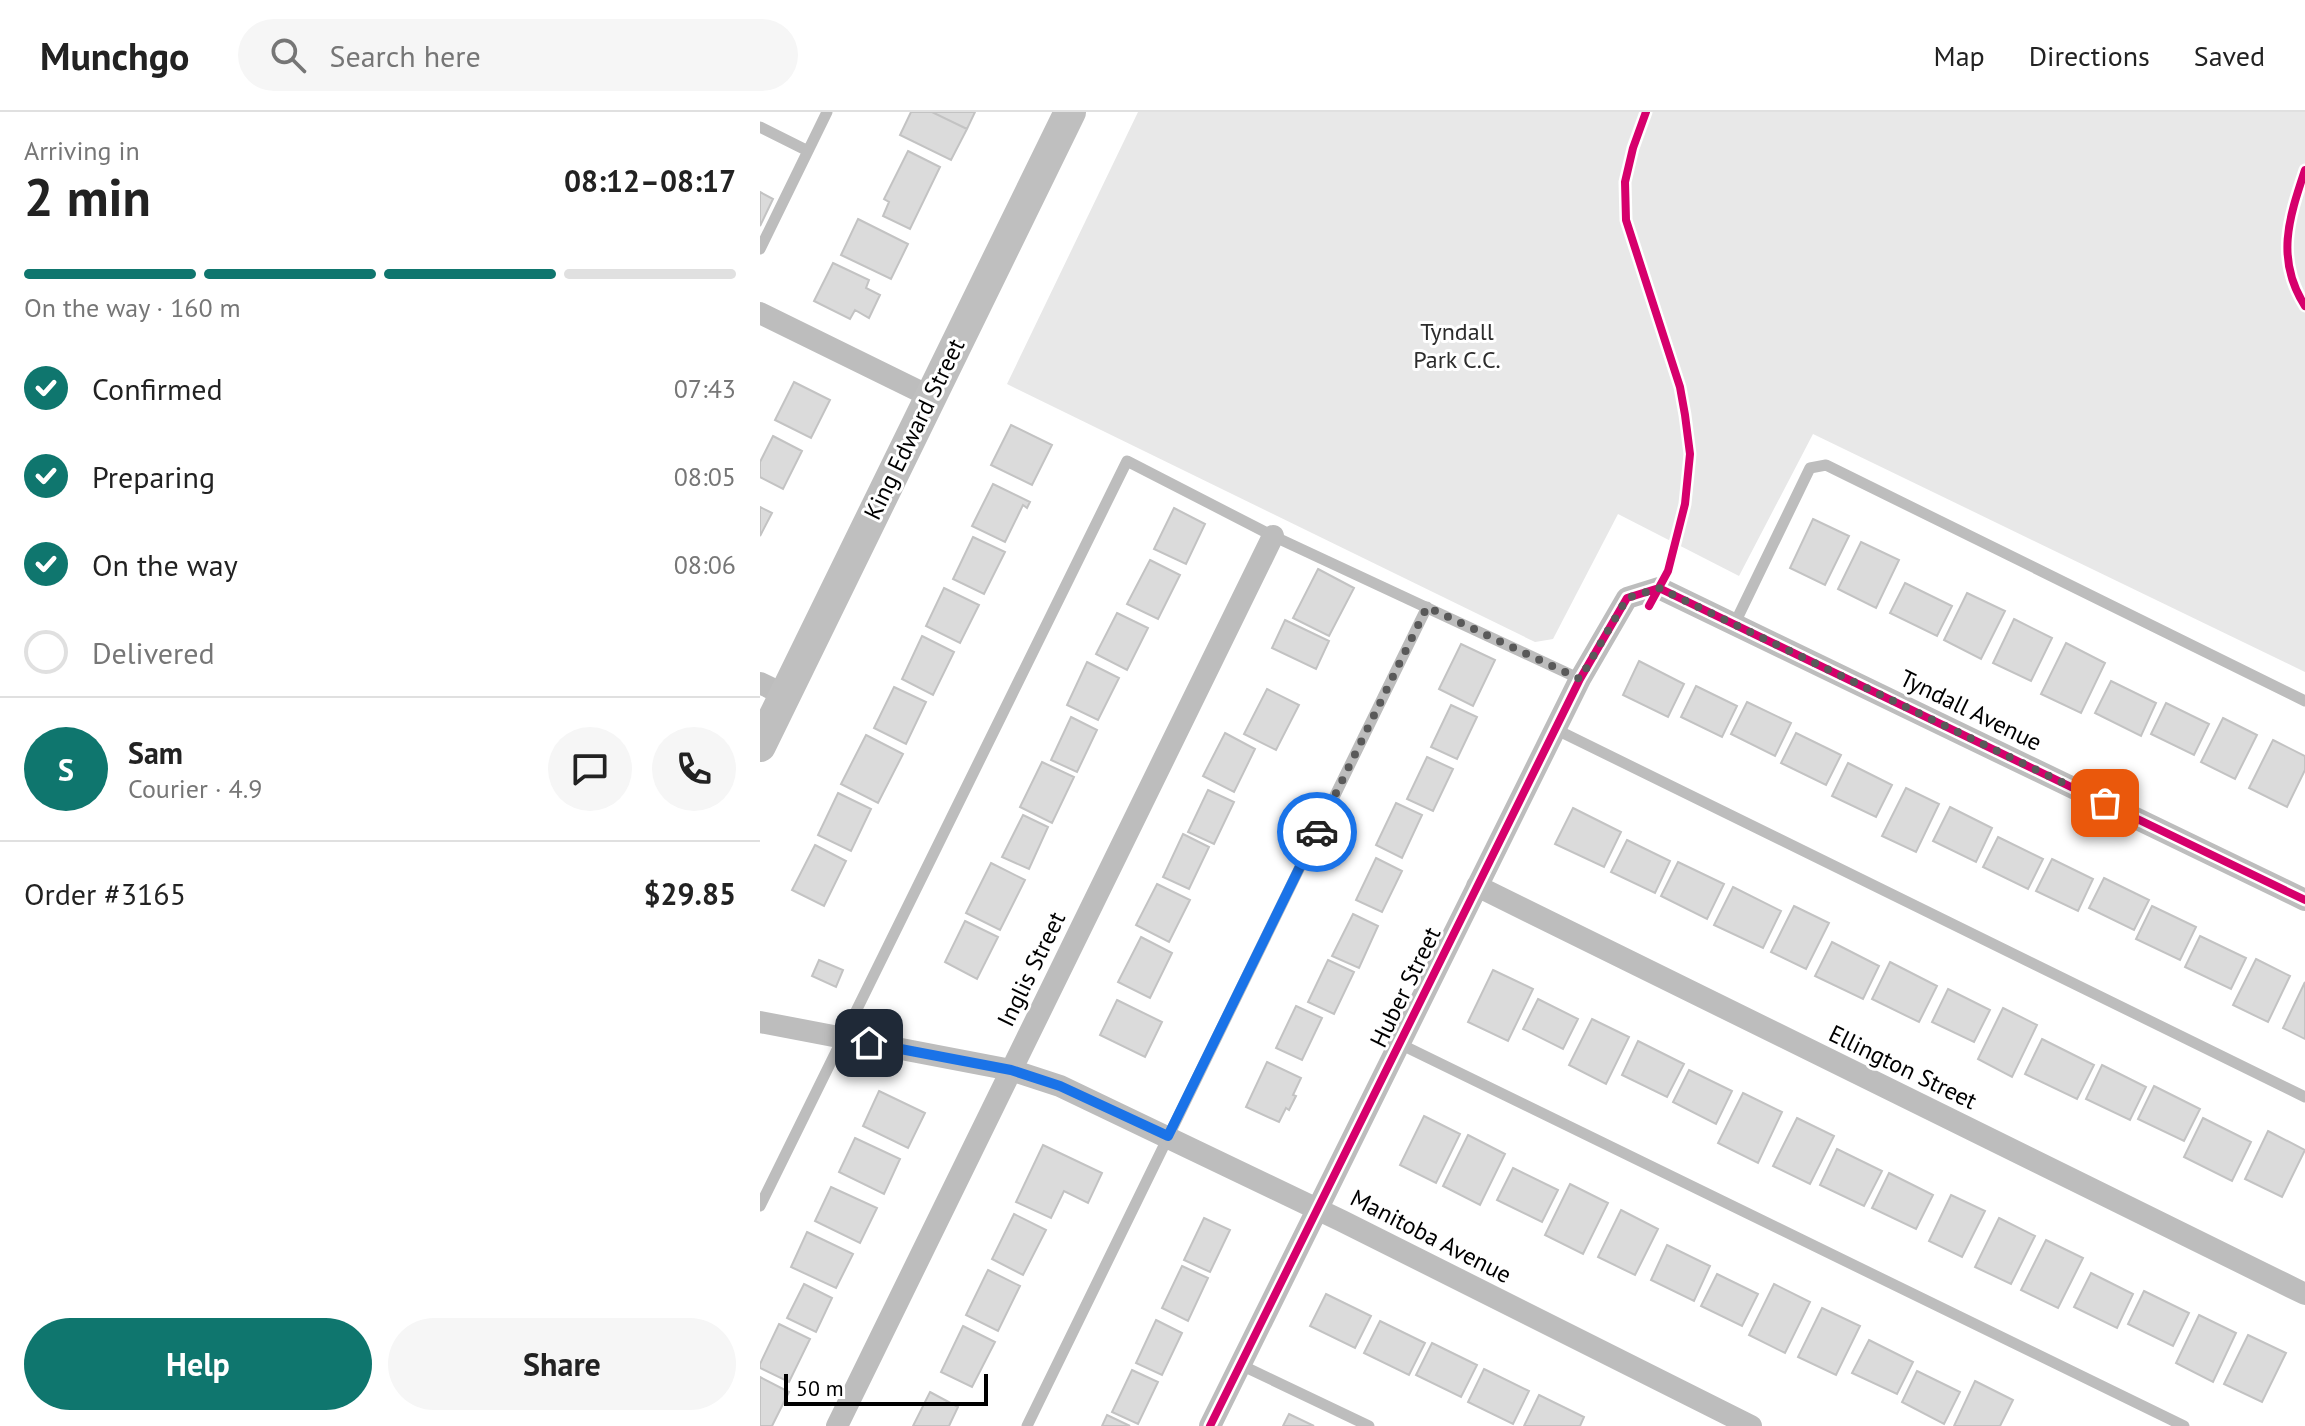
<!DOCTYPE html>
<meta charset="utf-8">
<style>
body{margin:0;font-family:"PT Sans",sans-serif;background:#f6f6f6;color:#222;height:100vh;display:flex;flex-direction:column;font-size:30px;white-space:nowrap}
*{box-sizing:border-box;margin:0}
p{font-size:26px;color:#767676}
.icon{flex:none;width:44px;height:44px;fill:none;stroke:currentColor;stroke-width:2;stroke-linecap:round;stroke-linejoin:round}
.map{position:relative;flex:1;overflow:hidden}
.drawer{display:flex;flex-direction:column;background:#fff;width:760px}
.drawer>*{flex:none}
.scale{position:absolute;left:24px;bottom:20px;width:204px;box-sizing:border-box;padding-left:8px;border:4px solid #000;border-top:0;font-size:22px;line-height:28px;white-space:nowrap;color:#000;-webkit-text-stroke:6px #fff;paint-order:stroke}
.pin{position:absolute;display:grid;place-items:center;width:68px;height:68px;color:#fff;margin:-34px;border-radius:16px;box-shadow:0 4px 12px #0006}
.courier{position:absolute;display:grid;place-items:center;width:80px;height:80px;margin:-40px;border:6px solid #1a73e8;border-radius:50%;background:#fff;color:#222;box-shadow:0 2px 10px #0007}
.head em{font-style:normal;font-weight:600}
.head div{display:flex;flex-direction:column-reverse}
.head{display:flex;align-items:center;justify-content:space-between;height:136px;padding:0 24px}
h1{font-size:52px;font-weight:600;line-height:60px}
.bar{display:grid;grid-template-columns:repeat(4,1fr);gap:12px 8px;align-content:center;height:96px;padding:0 24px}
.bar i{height:10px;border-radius:6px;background:#e0e0e0}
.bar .on{background:#0f766e}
.bar p{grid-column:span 4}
.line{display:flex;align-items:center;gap:20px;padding:0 24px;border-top:2px solid #e0e0e0}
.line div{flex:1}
.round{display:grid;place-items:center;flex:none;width:84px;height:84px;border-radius:42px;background:#f6f6f6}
ol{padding:0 24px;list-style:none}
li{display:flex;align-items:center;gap:24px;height:88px}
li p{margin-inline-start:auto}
li .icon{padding:8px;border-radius:50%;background:#0f766e;color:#fff;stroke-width:4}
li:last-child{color:#767676}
li i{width:44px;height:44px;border:4px solid #e0e0e0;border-radius:50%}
.primary-button{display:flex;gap:16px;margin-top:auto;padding:16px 24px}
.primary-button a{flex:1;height:92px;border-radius:48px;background:#0f766e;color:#fff;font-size:32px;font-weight:600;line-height:92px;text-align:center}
.primary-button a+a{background:#f6f6f6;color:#222}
header{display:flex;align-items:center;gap:48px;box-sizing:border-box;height:112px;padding:0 40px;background:#fff;border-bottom:2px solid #e0e0e0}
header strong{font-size:38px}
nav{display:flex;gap:44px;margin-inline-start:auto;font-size:28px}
.search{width:560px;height:72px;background:#f6f6f6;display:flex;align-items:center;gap:20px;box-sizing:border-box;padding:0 28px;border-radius:44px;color:#767676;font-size:30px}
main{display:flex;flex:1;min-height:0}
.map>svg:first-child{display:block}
.green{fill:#e8e8e8}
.building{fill:#dbdbdb;stroke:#c3c3c3;stroke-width:2}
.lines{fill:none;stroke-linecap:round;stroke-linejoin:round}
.lane{stroke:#bdbdbd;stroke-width:11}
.street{stroke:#bdbdbd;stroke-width:22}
.secondary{stroke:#bfbfbf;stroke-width:32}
.cycleway-casing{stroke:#fff;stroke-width:13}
.cycleway{stroke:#d6006c;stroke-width:8}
.done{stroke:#595959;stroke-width:8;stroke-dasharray:0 14.4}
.route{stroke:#1a73e8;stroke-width:10}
.labels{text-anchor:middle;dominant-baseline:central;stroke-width:6;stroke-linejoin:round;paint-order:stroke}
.park-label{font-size:24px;fill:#2c2c2c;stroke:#fff}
.street-label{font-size:24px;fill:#000;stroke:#fff}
</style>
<header>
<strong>Munchgo</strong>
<div class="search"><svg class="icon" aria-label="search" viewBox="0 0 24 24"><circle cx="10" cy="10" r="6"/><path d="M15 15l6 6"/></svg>Search here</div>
<nav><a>Map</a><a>Directions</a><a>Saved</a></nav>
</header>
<main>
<section class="drawer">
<div class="head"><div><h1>2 min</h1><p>Arriving in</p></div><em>08:12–08:17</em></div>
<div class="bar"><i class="on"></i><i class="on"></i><i class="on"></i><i></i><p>On the way · 160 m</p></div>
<ol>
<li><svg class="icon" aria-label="check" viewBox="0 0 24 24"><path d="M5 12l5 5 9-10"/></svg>Confirmed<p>07:43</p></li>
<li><svg class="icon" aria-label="check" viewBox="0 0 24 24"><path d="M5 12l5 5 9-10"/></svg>Preparing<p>08:05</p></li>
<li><svg class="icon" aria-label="check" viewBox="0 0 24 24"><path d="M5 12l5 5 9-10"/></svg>On the way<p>08:06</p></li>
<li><i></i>Delivered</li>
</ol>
<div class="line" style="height:144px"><b class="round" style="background:#0f766e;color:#fff">S</b><div><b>Sam</b><p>Courier · 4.9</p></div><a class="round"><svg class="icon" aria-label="chat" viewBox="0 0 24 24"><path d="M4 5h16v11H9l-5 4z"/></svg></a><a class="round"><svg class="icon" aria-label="phone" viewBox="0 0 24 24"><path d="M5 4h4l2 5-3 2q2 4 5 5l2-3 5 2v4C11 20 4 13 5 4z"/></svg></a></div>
<div class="line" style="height:104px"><div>Order #3165</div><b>$29.85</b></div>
<div class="primary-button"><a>Help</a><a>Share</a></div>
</section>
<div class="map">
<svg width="1545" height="1314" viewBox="0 0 1545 1314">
<rect width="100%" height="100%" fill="#fff"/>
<path class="green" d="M 378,0 L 1545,0 L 1545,560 L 1053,322 L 979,464 L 858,402 L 793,527 L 775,530 L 247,272 Z"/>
<path class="building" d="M 151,0 L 172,0 L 207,17 L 191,48 L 140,23 Z
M 172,0 L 215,0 L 207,17 Z
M 148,39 L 180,55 L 150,117 L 123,104 L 129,90 L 124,87 Z
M 0,80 L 13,87 L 0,114 Z
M 98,107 L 148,132 L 131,167 L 81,143 Z
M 73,151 L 109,168 L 106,176 L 120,183 L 109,206 L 95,198 L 90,207 L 54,189 Z
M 34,270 L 70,288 L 51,326 L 15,308 Z
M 251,313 L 292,333 L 272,373 L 231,353 Z
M 13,324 L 42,339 L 23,377 L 0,365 L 0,350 Z
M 233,372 L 270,390 L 267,396 L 263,393 L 245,430 L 212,414 Z
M 0,395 L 12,401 L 0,424 Z
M 414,396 L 445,412 L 426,452 L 394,437 Z
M 1053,407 L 1089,424 L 1065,473 L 1030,456 Z
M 213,425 L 245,440 L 224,482 L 193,467 Z
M 1101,430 L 1139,448 L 1116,496 L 1078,477 Z
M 390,448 L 420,463 L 398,507 L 367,492 Z
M 558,457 L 594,476 L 569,524 L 533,506 Z
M 1145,471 L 1192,494 L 1177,524 L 1130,501 Z
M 184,476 L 219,493 L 200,531 L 166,514 Z
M 1207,481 L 1245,499 L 1221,547 L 1184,528 Z
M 357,501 L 388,516 L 367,558 L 336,542 Z
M 1254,507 L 1292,526 L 1271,569 L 1233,551 Z
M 525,508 L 569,529 L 556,557 L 512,536 Z
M 162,524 L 194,540 L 173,583 L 142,567 Z
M 1306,531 L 1345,551 L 1321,601 L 1281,582 Z
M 701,532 L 735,548 L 713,594 L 679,577 Z
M 879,549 L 924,572 L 908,605 L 863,583 Z
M 327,550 L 359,566 L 338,608 L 307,593 Z
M 1351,569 L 1396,591 L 1381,624 L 1335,601 Z
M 936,574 L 977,594 L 962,625 L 921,605 Z
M 134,575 L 166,590 L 146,632 L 114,616 Z
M 507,577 L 539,593 L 516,638 L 484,622 Z
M 987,590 L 1031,611 L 1015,644 L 971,622 Z
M 1406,591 L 1449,612 L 1434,643 L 1391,622 Z
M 691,593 L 717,605 L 697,647 L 671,635 Z
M 311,605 L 337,618 L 317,660 L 291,648 Z
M 1463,606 L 1497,623 L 1475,667 L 1441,650 Z
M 465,621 L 495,637 L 474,680 L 443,664 Z
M 1036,621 L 1081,643 L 1066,673 L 1021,651 Z
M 106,623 L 143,642 L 118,691 L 81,672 Z
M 1513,628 L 1545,644 L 1545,658 L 1527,695 L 1489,676 Z
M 667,645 L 693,657 L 673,699 L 647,687 Z
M 282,650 L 314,665 L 292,711 L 260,695 Z
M 1088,651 L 1132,673 L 1116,705 L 1072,684 Z
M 1146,676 L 1179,692 L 1156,740 L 1122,724 Z
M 448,678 L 474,690 L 454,732 L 428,720 Z
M 78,681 L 111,697 L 91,739 L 58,723 Z
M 636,691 L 662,703 L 642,746 L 616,733 Z
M 1190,695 L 1232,716 L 1216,750 L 1173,729 Z
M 813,696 L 861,720 L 844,755 L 795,732 Z
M 263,703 L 288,715 L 269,757 L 242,745 Z
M 423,722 L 449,735 L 429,777 L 403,765 Z
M 1238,725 L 1283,747 L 1268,777 L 1223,755 Z
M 867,728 L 910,749 L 895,781 L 851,760 Z
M 55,733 L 86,749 L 64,794 L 32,778 Z
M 616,746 L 642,759 L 622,800 L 596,788 Z
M 1292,747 L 1333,767 L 1318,799 L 1276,779 Z
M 918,750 L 964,772 L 947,807 L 901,784 Z
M 231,751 L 265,768 L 240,818 L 206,801 Z
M 1344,766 L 1389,788 L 1374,818 L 1329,796 Z
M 397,772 L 430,788 L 409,830 L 376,813 Z
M 973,775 L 1021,799 L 1003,836 L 954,813 Z
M 1034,794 L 1069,811 L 1046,857 L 1011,840 Z
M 1392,794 L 1436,815 L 1420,848 L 1376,827 Z
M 593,802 L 618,814 L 599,856 L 572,844 Z
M 205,809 L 238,825 L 217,867 L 185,850 Z
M 1440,824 L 1486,846 L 1471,877 L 1425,855 Z
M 381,825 L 412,841 L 390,886 L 358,870 Z
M 1072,830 L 1119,854 L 1103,887 L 1055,864 Z
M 1496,847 L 1530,864 L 1508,910 L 1473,893 Z
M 59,848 L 83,858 L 76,875 L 52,864 Z
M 568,848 L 594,860 L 574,902 L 548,890 Z
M 1130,850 L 1177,874 L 1159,910 L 1112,887 Z
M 733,858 L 773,877 L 748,929 L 708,910 Z
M 1545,870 L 1545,927 L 1523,916 Z
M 1188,877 L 1230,898 L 1214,930 L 1172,910 Z
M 778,887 L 818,907 L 803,937 L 763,917 Z
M 357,888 L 402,910 L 385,945 L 340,923 Z
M 536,894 L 562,906 L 542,948 L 516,936 Z
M 1243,896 L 1277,913 L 1252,965 L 1218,947 Z
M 832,907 L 869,925 L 846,972 L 809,953 Z
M 1282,927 L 1334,953 L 1317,987 L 1265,962 Z
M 878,929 L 924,952 L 907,985 L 862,963 Z
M 507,950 L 541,966 L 533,983 L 536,984 L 529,998 L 526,996 L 519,1010 L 486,995 Z
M 1342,953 L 1386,975 L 1370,1008 L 1326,987 Z
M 929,958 L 972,979 L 956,1012 L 913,990 Z
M 1394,974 L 1440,997 L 1424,1029 L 1378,1007 Z
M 119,979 L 165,1001 L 148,1036 L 103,1014 Z
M 983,981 L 1022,1000 L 998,1051 L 958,1031 Z
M 664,1004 L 700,1022 L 676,1071 L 640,1053 Z
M 1037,1006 L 1074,1024 L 1050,1072 L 1013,1054 Z
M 1443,1006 L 1491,1030 L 1472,1069 L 1424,1045 Z
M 1508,1019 L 1545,1038 L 1522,1085 L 1485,1067 Z
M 708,1023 L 745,1042 L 720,1093 L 683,1074 Z
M 95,1026 L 140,1047 L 124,1082 L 79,1060 Z
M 283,1033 L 342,1061 L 328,1091 L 304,1079 L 291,1106 L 256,1090 Z
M 1077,1037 L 1122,1059 L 1104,1094 L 1060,1073 Z
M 753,1056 L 798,1078 L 782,1110 L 737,1088 Z
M 1129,1061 L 1173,1083 L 1156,1117 L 1112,1096 Z
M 810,1072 L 848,1091 L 823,1142 L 785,1123 Z
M 71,1075 L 117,1096 L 100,1131 L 55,1109 Z
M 1191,1083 L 1225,1099 L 1202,1145 L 1169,1129 Z
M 861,1098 L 898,1117 L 875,1163 L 838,1145 Z
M 254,1102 L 286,1118 L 263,1163 L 232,1147 Z
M 444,1106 L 470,1118 L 450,1160 L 424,1148 Z
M 1239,1106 L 1275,1124 L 1251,1172 L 1215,1155 Z
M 47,1120 L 93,1142 L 76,1176 L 31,1155 Z
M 1286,1128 L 1323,1146 L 1298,1196 L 1261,1178 Z
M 907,1133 L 950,1154 L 934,1189 L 891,1168 Z
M 422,1154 L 448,1166 L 428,1209 L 402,1196 Z
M 228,1158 L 260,1174 L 238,1219 L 206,1203 Z
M 1331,1161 L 1373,1182 L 1357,1216 L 1314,1195 Z
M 957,1162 L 998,1182 L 982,1214 L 941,1194 Z
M 44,1172 L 72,1186 L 56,1220 L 27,1206 Z
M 1014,1172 L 1050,1190 L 1025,1241 L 989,1223 Z
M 1384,1179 L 1429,1201 L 1413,1234 L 1368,1212 Z
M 566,1182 L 611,1204 L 595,1236 L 550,1214 Z
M 1062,1196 L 1100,1214 L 1076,1263 L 1038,1245 Z
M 1439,1203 L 1476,1221 L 1453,1270 L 1416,1251 Z
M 396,1208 L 422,1221 L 402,1263 L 376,1251 Z
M 620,1209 L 665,1231 L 649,1263 L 604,1241 Z
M 19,1212 L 50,1227 L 29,1270 L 0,1256 L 0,1252 Z
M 203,1214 L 235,1230 L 212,1275 L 181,1260 Z
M 1488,1223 L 1526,1241 L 1502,1290 L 1464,1272 Z
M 1109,1228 L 1153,1250 L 1137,1282 L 1092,1261 Z
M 672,1231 L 717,1253 L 701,1285 L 656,1263 Z
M 724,1257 L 769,1279 L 753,1312 L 708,1290 Z
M 372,1258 L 398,1270 L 378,1312 L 352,1300 Z
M 1157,1259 L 1200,1280 L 1184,1312 L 1142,1290 Z
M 0,1265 L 29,1280 L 12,1314 L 0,1314 Z
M 1215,1269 L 1253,1288 L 1240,1314 L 1194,1314 Z
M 170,1280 L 198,1295 L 189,1314 L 153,1314 Z
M 779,1283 L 824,1305 L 820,1314 L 764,1314 Z
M 529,1302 L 554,1314 L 523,1314 Z
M 347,1303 L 370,1314 L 342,1314 Z"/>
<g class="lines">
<path class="lane" d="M 0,15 L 48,39
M 0,137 L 67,0
M 974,513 L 1050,356 L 1066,353 L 1545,589
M 795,617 L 1545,985
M 640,932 L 1424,1314
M 0,1094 L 367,349 L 513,424 L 820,567
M 481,1253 L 609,1314
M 267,1314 L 667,495"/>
<path class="street" d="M 0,201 L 169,284
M 0,571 L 25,583
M 717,774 L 1545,1182
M 0,910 L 251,958 L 300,974 L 582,1109 L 991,1314
M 77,1314 L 513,424
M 450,1314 L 820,567 L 867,486 L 899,476 L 1545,788"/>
<path class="secondary" d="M 0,634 L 310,0"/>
<g class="cycleway-casing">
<path id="cycleway" d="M 886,0 L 873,36 L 865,70 L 866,108 L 920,275 L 925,303 L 930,342 L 925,392 L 908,459 L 889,494
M 1545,58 C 1529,106 1515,147 1545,194
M 450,1314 L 820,567 L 867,486 L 899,476 L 1545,788"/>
</g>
<use href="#cycleway" class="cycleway"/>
</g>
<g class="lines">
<path class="done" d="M 557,720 L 667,495 L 820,567 L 867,486 L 899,476 L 1345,691"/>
<path class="route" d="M 109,931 L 251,958 L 300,974 L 408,1024 L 557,720"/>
</g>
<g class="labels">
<g class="park-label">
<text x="697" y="219">Tyndall<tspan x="697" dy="28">Park C.C.</tspan></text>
</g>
<g class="street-label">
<text transform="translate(154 317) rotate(-64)">King Edward Street</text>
<text transform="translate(1211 598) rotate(26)">Tyndall Avenue</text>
<text transform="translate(271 857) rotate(-64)">Inglis Street</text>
<text transform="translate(645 875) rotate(-64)">Huber Street</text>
<text transform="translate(1143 955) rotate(26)">Ellington Street</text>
<text transform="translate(671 1124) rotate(27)">Manitoba Avenue</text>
</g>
</g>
</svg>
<div class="scale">50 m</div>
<div class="pin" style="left:1345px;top:691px;background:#ea580c"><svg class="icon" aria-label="bag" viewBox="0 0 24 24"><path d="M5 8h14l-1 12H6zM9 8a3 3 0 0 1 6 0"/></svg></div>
<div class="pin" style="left:109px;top:931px;background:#1f2937"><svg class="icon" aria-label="home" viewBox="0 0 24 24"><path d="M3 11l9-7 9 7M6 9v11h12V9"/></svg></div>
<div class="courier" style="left:557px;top:720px"><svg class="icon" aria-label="car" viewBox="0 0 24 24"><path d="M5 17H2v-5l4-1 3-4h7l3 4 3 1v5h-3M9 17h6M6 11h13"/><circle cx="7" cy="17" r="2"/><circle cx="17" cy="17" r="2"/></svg></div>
</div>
</main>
